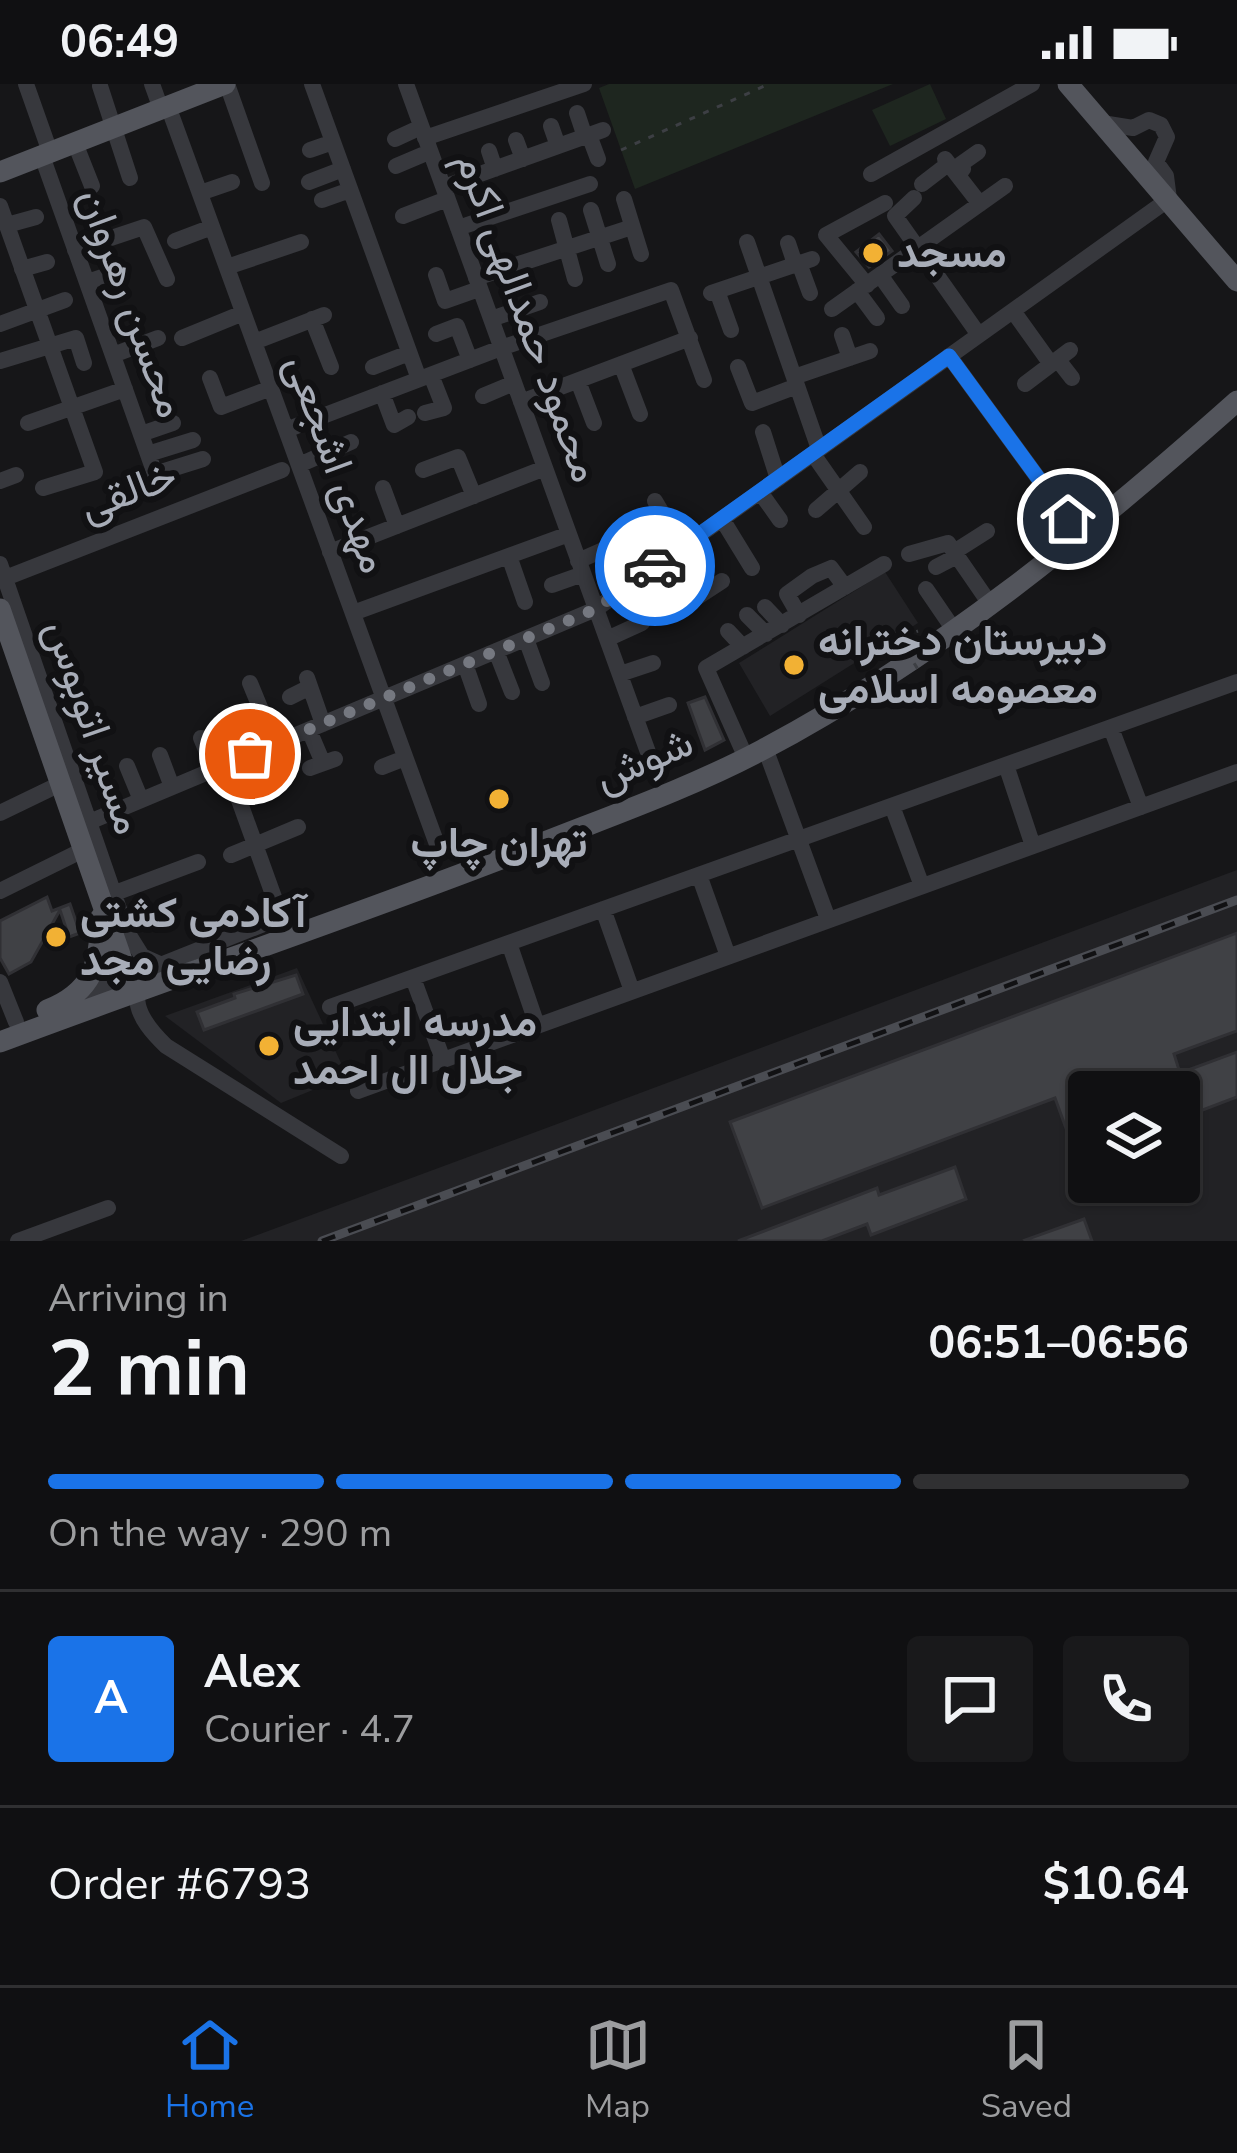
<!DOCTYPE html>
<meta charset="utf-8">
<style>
body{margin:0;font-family:"Nunito Sans",Vazirmatn,sans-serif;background:#19191b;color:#f1f3f6;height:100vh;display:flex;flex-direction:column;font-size:45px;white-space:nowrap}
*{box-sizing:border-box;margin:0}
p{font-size:39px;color:#9c9d9f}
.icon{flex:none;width:66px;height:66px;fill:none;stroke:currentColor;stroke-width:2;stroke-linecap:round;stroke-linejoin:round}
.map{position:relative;height:1157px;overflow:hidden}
.side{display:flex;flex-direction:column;background:#101012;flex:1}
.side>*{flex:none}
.fabs{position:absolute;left:1068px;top:987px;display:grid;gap:24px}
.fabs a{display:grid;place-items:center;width:132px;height:132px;border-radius:12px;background:#101012;box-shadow:0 3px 9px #0004,0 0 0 3px #303032;font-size:60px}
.pin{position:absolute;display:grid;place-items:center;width:102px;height:102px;color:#fff;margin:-51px;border:6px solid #fff;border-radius:50%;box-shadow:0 3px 12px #0007}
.courier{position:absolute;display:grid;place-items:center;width:120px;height:120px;margin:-60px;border:9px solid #1a73e8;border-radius:50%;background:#fff;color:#222;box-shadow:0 3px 15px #0007}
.head em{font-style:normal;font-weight:700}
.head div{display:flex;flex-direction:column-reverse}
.head{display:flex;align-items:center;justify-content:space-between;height:204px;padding:0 48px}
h1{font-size:78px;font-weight:700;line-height:90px}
.bar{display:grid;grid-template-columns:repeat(4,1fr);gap:18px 12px;align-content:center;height:144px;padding:0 48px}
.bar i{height:15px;border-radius:9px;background:#303032}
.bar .selected{background:#1a73e8}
.bar p{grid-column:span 4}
.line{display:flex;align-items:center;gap:30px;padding:0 48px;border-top:3px solid #303032}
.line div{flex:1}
.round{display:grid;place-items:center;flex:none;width:126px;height:126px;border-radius:12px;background:#19191b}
.status{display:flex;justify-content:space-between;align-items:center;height:84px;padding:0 60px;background:#101012;direction:ltr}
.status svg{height:33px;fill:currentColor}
.menu{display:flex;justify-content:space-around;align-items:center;height:168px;border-top:3px solid #303032;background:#101012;font-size:33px;color:#9c9d9f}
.menu a{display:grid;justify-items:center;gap:6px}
.menu .selected{color:#1a73e8}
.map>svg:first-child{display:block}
.built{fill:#222225;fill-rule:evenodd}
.green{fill:#1e261f}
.building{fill:#404145;stroke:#303034;stroke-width:3}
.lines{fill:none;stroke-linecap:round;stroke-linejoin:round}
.path{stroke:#3d3f44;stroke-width:3;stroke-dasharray:6 9;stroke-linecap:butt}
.minor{stroke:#37383d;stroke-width:16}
.major{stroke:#53555c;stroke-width:21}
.rail-casing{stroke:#4a4c52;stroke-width:9}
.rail{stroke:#111113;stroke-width:4.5;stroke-dasharray:14;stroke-linecap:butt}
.path-bridge{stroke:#3d3f44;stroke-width:3;stroke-dasharray:6 9;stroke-linecap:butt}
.done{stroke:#757880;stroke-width:12;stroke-dasharray:0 21.6}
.route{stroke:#1a73e8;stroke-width:15}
.poi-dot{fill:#f2b134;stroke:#111113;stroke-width:4.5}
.labels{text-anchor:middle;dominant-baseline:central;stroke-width:12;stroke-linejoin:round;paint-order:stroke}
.poi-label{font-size:42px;font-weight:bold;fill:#a8adb8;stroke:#111113;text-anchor:start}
.street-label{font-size:42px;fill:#a8adb8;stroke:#111113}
</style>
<div class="status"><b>06:49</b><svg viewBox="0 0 49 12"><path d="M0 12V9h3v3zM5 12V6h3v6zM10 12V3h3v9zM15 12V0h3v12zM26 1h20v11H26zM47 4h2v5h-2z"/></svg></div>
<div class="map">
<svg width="1237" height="1157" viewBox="0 0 1237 1157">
<rect width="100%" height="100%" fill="#161618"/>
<path class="built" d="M 885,488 L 918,539 L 770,632 L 739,579 Z
M 1237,786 L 1237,1157 L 241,1157 L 533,1049 ZM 1089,1008 L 1179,1008 L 1179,1098 L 1089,1098 Z
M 297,884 L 347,992 L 281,1019 L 165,932 Z"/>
<path class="green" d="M 609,0 L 893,0 L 635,105 L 599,4 Z
M 930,0 L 946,35 L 890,62 L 872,26 Z"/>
<path class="building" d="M 879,150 L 892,167 L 869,183 L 856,168 Z
M 705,613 L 724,656 L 705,666 L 688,619 Z
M 47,813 L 52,827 L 70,820 L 80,849 L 69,853 L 60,826 L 31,878 L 9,890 L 0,874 L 0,837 Z
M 1237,849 L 1237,947 L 1174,970 L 1180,989 L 1237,968 L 1237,1013 L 1179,1035 L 1179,1008 L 1089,1008 L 1089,1068 L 1076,1072 L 1055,1014 L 762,1124 L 730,1038 Z
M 296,891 L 303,910 L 204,946 L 197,928 L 235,914 L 234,910 Z
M 955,1083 L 966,1115 L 871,1151 L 867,1140 L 822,1157 L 738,1157 L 877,1104 L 879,1111 Z
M 1084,1135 L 1092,1157 L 1026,1157 L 1025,1156 Z"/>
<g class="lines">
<path class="path" d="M 621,66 L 769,0
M 880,572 L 898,554 L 918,547"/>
<path class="minor" d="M 26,0 L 50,68
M 152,0 L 161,25
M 227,0 L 262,99
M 312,0 L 419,295
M 406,0 L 657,693
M 100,2 L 130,94
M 168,22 L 438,763
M 577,29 L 585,53
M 551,42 L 558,62
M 589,51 L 598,75
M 425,54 L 584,0
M 395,55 L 421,43
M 516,56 L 523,75
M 75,59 L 92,102
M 310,66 L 333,58
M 489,67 L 495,85
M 42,72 L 155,390 L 203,375
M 945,75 L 980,120
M 396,82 L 429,68
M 871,90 L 1032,0
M 957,90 L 963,85 L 961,80 L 978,68
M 309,98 L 343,85
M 922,100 L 948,80
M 444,103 L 603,46
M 200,109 L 232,98
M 914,114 L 895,132 L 979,251
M 624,115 L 641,170
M 322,116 L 350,106
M 0,122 L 95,388 L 43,404
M 591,126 L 608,180
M 403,132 L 447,115
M 559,136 L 575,195
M 7,141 L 36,133
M 458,144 L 590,100
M 175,157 L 212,143
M 747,158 L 819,365
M 788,159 L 795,180
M 75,166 L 144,143 L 167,195
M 799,179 L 810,209
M 227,183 L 301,158
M 22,185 L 47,178
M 436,191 L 445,217 L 479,205
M 880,191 L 902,222
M 476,194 L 632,143
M 87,198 L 120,187
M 867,201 L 826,151 L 885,119
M 717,207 L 731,246
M 857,207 L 877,234
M 711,209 L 812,175
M 832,225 L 1005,102
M 1013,227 L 1051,280
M 312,235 L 331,283
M 491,235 L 540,218
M 0,240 L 65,216
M 436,250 L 457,242 L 470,276
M 842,251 L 850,274
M 182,254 L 243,229
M 254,258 L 324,231
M 113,271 L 158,254
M 949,272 L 1068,435
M 1058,276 L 1072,294
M 0,277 L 76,254 L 84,279
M 621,280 L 640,330
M 373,283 L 409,269
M 738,283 L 752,319 L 797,302
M 794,293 L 870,267
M 210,294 L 221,323 L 271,304
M 578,297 L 594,339
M 1025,300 L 1070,266
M 382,309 L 394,341 L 408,333
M 483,312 L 514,299
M 521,318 L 690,254
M 425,329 L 444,324 L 431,291
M 28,339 L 125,305
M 286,346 L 501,264 L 671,206 L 704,296
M 763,348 L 778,395
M 141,350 L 173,339
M 148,370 L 193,356
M 813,370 L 864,443
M 299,381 L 351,358
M 423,386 L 458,373 L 474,412
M 0,397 L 16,391
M 383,404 L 397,442
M 760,408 L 780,436
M 655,417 L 682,463
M 816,426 L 860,388
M 722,435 L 752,484
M 330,468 L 545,384
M 954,468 L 987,447
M 909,470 L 948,459 L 990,520
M 509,472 L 525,518
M 667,474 L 687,519
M 578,477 L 612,462
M 0,480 L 127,848 L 142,872 L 162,881
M 936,483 L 957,472
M 0,496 L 282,386
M 552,501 L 583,490
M 926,505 L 954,546
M 765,523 L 782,541
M 676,527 L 722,497
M 353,529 L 569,450
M 747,531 L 766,550
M 799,531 L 787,510 L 812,492 L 831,484 L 845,503
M 728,547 L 743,563
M 526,555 L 542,599
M 607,555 L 642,539
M 496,567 L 512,608
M 465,580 L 479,620
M 620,590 L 653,579
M 307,594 L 323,640
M 250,599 L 275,660
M 290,613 L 310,603
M 635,633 L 669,621
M 1111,644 L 1141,723
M 309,646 L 323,679
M 201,654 L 214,685
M 765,664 L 828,835
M 160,671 L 172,703
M 746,674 L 706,584 L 884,480
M 226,680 L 275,816
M 1006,681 L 1033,762
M 127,682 L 141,716
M 382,683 L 405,674
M 310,684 L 335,675
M 100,693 L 113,728
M 892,722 L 922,802
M 0,729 L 60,700
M 75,744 L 596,525 L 1169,115 L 1166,92 L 1156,78 L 1167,53 L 1161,41 L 1149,36 L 1133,44 L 1102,39
M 231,771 L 298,743
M 699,791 L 728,872
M 0,807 L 83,766
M 107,812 L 198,778
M 603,825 L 632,907
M 509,859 L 537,941
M 144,873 C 131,915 134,931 166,962 L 341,1072
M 413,894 L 443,976
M 0,898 L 16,938
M 73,916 L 281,833 L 288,853
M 330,923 L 1237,598
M 358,1007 L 1237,688
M 18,1157 L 108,1124"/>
<path class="major" d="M 1068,0 L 1237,197
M 0,88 L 225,0
M 0,525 L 133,908
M 47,926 C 93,908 100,880 101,833
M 0,958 C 178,891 359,831 537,761 C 613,731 690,704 762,666 C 936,574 1091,447 1237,317"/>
<g class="rail-casing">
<path id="rail" d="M 322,1157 L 1237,816"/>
</g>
<use href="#rail" class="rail"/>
<path class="path-bridge" d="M 898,554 L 921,590"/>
</g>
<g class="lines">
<path class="done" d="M 250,670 L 596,525 L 655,482"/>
<path class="route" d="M 655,482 L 949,272 L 1068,435"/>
</g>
<g class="poi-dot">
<circle cx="873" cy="169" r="12"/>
<circle cx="794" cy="581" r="12"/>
<circle cx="499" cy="715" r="12"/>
<circle cx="56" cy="853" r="12"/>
<circle cx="269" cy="962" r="12"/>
</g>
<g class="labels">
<g class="poi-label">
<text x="897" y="169">مسجد</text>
<text x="818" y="557">دبیرستان دخترانه<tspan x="818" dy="48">معصومه اسلامی</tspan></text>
<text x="499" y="759" text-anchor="middle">تهران چاپ</text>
<text x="80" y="829">آکادمی کشتی<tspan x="80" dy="48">رضایی مجد</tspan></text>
<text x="293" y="938">مدرسه ابتدایی<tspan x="293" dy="48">جلال ال احمد</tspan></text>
</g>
<g class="street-label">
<text transform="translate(132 219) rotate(70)">محسن رهروان</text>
<text transform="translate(528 233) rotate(70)">محمود حمدالهی اکرم</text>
<text transform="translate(337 380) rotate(70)">مهدی اشجعی</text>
<text transform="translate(128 407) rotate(-21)">خالقی</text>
<text transform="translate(94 643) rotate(71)">مسیر اتوبوس</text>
<text transform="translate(644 676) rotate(-23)">شوش</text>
</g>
</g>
</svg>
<div class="fabs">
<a><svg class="icon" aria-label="layers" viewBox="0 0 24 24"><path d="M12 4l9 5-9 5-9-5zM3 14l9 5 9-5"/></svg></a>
</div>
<div class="pin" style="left:250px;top:670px;background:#ea580c"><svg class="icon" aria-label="bag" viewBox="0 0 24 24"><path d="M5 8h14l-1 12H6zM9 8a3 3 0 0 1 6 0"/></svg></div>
<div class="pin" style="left:1068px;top:435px;background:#1f2937"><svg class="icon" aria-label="home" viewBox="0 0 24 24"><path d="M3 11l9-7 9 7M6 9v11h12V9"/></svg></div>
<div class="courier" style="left:655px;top:482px"><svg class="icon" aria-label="car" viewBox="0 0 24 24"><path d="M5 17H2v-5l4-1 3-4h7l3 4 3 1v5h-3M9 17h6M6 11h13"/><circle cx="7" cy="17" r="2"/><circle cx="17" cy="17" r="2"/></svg></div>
</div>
<section class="side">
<div class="head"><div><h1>2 min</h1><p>Arriving in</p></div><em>06:51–06:56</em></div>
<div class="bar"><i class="selected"></i><i class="selected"></i><i class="selected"></i><i></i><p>On the way · 290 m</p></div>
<div class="line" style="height:216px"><b class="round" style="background:#1a73e8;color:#fff">A</b><div><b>Alex</b><p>Courier · 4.7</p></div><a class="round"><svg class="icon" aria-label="chat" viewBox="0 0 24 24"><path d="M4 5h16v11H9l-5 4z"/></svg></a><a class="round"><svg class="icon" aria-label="phone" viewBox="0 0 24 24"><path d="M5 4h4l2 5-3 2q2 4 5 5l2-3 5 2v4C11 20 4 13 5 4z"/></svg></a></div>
<div class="line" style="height:156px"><div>Order #6793</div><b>$10.64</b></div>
</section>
<nav class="menu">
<a class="selected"><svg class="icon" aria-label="home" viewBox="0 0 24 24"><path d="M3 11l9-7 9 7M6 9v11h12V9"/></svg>Home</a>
<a><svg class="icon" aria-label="map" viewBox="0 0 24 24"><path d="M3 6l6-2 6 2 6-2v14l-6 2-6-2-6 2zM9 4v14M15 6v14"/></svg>Map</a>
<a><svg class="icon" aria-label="saved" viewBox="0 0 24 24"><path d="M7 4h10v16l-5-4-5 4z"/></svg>Saved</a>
</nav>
